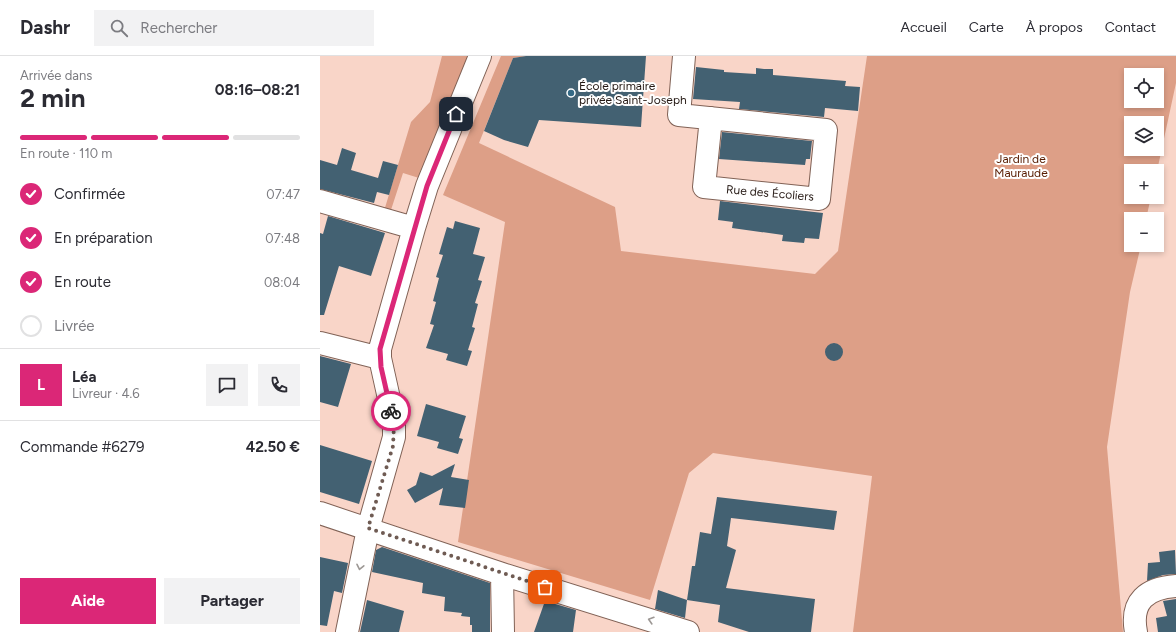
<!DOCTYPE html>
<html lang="fr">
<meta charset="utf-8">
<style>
body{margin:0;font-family:Figtree,sans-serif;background:#f2f2f3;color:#2b2b33;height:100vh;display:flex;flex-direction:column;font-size:15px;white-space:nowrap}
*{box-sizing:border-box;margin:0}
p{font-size:13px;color:#7c7c81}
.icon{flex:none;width:22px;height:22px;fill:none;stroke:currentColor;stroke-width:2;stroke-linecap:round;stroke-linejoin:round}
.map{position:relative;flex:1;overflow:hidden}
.details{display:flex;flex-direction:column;background:#fff;width:320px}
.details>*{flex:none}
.fabs{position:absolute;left:804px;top:12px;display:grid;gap:8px}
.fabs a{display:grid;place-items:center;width:40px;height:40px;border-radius:0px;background:#fff;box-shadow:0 2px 6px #0003;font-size:20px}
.pin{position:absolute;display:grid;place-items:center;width:34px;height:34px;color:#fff;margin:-17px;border-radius:8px;box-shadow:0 2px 6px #0006}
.courier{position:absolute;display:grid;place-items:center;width:40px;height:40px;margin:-20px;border:3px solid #db2777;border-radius:50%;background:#fff;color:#222;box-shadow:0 1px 5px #0007}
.headline em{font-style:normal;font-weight:700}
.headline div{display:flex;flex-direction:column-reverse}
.headline{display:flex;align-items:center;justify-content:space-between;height:68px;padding:0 20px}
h1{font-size:26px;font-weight:700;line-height:30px}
.bar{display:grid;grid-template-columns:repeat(4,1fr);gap:6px 4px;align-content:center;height:48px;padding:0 20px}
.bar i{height:5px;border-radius:3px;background:#e1e1e2}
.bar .on{background:#db2777}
.bar p{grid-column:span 4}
.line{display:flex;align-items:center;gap:10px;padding:0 20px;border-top:1px solid #e1e1e2}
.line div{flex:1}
.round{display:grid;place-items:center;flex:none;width:42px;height:42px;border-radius:0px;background:#f2f2f3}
ol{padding:0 20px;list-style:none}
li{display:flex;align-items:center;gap:12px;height:44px}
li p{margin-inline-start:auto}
li .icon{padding:4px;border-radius:50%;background:#db2777;color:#fff;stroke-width:4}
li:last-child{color:#7c7c81}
li i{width:22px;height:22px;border:2px solid #e1e1e2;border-radius:50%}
.action{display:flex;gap:8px;margin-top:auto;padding:8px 20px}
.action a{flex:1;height:46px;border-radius:0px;background:#db2777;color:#fff;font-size:16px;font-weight:700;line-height:46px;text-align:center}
.action a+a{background:#f2f2f3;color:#2b2b33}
header{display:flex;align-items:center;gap:24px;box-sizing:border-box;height:56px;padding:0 20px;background:#fff;border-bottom:1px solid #e1e1e2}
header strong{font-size:19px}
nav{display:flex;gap:22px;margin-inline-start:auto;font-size:14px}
.search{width:280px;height:36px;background:#f2f2f3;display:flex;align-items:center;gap:10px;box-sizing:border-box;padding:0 14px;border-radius:0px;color:#7c7c81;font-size:15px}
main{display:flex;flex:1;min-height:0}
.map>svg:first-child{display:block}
.green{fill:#dd9f87;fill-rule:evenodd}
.building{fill:#436172}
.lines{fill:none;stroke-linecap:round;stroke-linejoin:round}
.minor-casing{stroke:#816256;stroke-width:24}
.minor{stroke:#fff;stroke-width:22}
.oneway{stroke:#9d9895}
.done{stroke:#6f5b53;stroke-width:4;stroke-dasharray:0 7.2}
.route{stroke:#db2777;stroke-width:5}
.poi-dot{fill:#346985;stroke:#fff;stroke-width:1.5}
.labels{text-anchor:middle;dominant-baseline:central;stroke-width:4;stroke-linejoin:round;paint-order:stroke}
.poi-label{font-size:12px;fill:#251914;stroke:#fff;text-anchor:start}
.park-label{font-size:12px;fill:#581c01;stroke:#fff}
.street-label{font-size:12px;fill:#251914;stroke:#fff}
</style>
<header>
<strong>Dashr</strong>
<div class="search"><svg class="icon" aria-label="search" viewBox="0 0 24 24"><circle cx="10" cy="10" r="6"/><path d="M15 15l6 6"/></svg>Rechercher</div>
<nav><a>Accueil</a><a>Carte</a><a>À propos</a><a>Contact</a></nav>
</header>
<main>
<section class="details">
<div class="headline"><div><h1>2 min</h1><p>Arrivée dans</p></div><em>08:16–08:21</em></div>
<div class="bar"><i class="on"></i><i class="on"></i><i class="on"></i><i></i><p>En route · 110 m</p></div>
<ol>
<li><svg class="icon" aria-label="check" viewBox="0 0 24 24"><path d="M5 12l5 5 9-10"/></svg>Confirmée<p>07:47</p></li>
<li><svg class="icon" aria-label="check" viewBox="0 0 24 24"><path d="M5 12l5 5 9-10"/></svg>En préparation<p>07:48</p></li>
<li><svg class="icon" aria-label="check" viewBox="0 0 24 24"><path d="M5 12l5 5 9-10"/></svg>En route<p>08:04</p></li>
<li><i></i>Livrée</li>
</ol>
<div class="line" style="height:72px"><b class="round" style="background:#db2777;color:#fff">L</b><div><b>Léa</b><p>Livreur · 4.6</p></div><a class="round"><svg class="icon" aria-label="chat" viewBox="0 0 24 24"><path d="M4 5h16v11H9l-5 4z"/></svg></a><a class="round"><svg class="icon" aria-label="phone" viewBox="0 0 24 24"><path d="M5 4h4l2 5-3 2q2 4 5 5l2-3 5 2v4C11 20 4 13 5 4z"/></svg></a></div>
<div class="line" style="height:52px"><div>Commande #6279</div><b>42.50 €</b></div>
<div class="action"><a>Aide</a><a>Partager</a></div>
</section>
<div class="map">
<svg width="856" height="576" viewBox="0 0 856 576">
<rect width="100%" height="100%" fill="#f9d5c8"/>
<path class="green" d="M 122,0 L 149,0 L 99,122 L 83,117 L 70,157 L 64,155 L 91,66 L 110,46 Z
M 181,0 L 206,0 L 193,2 L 159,87 L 295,151 L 301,195 L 495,218 L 518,195 L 547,0 L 856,0 L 856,27 L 837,115 L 811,115 L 811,141 L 831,141 L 826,163 L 811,163 L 811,189 L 821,189 L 810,236 L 787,391 L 803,576 L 533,576 L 552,420 L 393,397 L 369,417 L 330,544 L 138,486 L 185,166 L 123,139 ZM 811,19 L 837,19 L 837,45 L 811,45 ZM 811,67 L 837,67 L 837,93 L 811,93 Z"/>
<path class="building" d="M 206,0 L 326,0 L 321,71 L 219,64 L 208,91 L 184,84 L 164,75 L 193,2 Z
M 376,11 L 404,14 L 404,16 L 436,18 L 436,12 L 444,13 L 453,13 L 453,19 L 526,25 L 525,30 L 540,31 L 538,55 L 505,52 L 504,61 L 419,53 L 420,46 L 373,43 Z
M 402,76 L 492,85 L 490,103 L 486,103 L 485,109 L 399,103 Z
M 22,92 L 36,97 L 31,114 L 58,122 L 63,105 L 78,109 L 69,139 L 57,136 L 54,147 L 0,133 L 0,104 L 17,109 Z
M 400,145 L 503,157 L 499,183 L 485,182 L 484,187 L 462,185 L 463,179 L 412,172 L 413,166 L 398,164 Z
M 8,160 L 65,177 L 51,220 L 19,210 L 4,259 L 0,259 L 0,177 L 3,178 Z
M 135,165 L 160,172 L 153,198 L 165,201 L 158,224 L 162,225 L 155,247 L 158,248 L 152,271 L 155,272 L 148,294 L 152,295 L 147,310 L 126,304 L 128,298 L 106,292 L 114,269 L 110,268 L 116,246 L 113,245 L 119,222 L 116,221 L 123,199 L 119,198 L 127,171 L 133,173 Z
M505 296a9 9 0 1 1 18 0a9 9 0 1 1-18 0Z
M 0,300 L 31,308 L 18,351 L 0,346 Z
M 106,348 L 146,360 L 139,382 L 143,383 L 138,398 L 117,392 L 119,386 L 97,380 Z
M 0,389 L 52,405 L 39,448 L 0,436 Z
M 135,408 L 131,421 L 149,424 L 145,452 L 119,449 L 123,432 L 95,447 L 87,434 L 96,429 L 100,416 L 112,420 Z
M 397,441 L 517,455 L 514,474 L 411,462 L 407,490 L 416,494 L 406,532 L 495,543 L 491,576 L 429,576 L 398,566 L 400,549 L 367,544 L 372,510 L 375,510 L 380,476 L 391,478 Z
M 62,491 L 170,527 L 170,576 L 152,576 L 152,569 L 150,569 L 150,561 L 141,560 L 142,557 L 124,555 L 125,541 L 102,537 L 103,527 L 52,516 L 56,494 Z
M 855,494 L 856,518 L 843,519 L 827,525 L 828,507 L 840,506 L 839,496 Z
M 0,501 L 28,507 L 22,537 L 14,535 L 7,570 L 0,569 Z
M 338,534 L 367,544 L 365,562 L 335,553 Z
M 856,543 L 856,576 L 838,576 L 836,562 L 847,560 L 843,545 Z
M 47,544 L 84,555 L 79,576 L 40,576 Z
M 225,545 L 256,554 L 253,576 L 214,576 Z"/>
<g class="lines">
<g class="minor-casing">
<path id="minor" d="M 364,0 L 359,59 C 408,64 457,69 506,74 L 499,143 L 384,131 L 391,62
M 0,145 L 94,172 L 60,293 L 60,302 L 72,356 L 74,369 L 74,381 L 48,473 L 27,576
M 94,172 L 107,130 L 160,0
M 0,287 L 60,302
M 0,457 L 182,518 L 368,576
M 182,518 L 183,576
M 816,576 C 810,545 827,532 856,530"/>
</g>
<use href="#minor" class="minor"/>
</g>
<defs><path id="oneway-chevron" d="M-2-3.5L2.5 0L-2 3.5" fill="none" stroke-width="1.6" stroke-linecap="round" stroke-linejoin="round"/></defs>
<g class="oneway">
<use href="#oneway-chevron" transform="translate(40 511) rotate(102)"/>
<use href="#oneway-chevron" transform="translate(331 564) rotate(-163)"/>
</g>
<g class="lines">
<path class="done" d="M 71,355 L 74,369 L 73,390 L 48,472 L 225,531"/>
<path class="route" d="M 71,355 L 61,311 L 60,293 L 107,130 L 136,58"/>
</g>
<circle class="poi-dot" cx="251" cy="37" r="4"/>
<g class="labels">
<g class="poi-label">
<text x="259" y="30">École primaire<tspan x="259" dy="14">privée Saint-Joseph</tspan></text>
</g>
<g class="park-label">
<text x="701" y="103">Jardin de<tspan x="701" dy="14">Mauraude</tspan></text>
</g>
<g class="street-label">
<text transform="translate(450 137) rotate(5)">Rue des Écoliers</text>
</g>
</g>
</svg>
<div class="fabs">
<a><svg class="icon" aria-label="locate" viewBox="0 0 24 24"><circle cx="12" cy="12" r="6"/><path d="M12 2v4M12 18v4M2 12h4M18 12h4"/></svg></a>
<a><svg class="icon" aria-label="layers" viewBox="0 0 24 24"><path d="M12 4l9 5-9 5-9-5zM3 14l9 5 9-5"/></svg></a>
<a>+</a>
<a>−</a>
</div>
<div class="pin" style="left:225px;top:531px;background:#ea580c"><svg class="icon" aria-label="bag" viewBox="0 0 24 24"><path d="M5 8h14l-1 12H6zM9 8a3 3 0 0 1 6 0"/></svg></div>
<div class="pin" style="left:136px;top:58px;background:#1f2937"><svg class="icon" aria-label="home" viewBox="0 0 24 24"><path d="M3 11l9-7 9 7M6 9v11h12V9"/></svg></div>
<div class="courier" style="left:71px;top:355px"><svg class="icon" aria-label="bike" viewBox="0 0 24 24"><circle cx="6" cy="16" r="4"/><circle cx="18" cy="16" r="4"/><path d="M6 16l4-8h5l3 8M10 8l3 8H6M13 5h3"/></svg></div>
</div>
</main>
